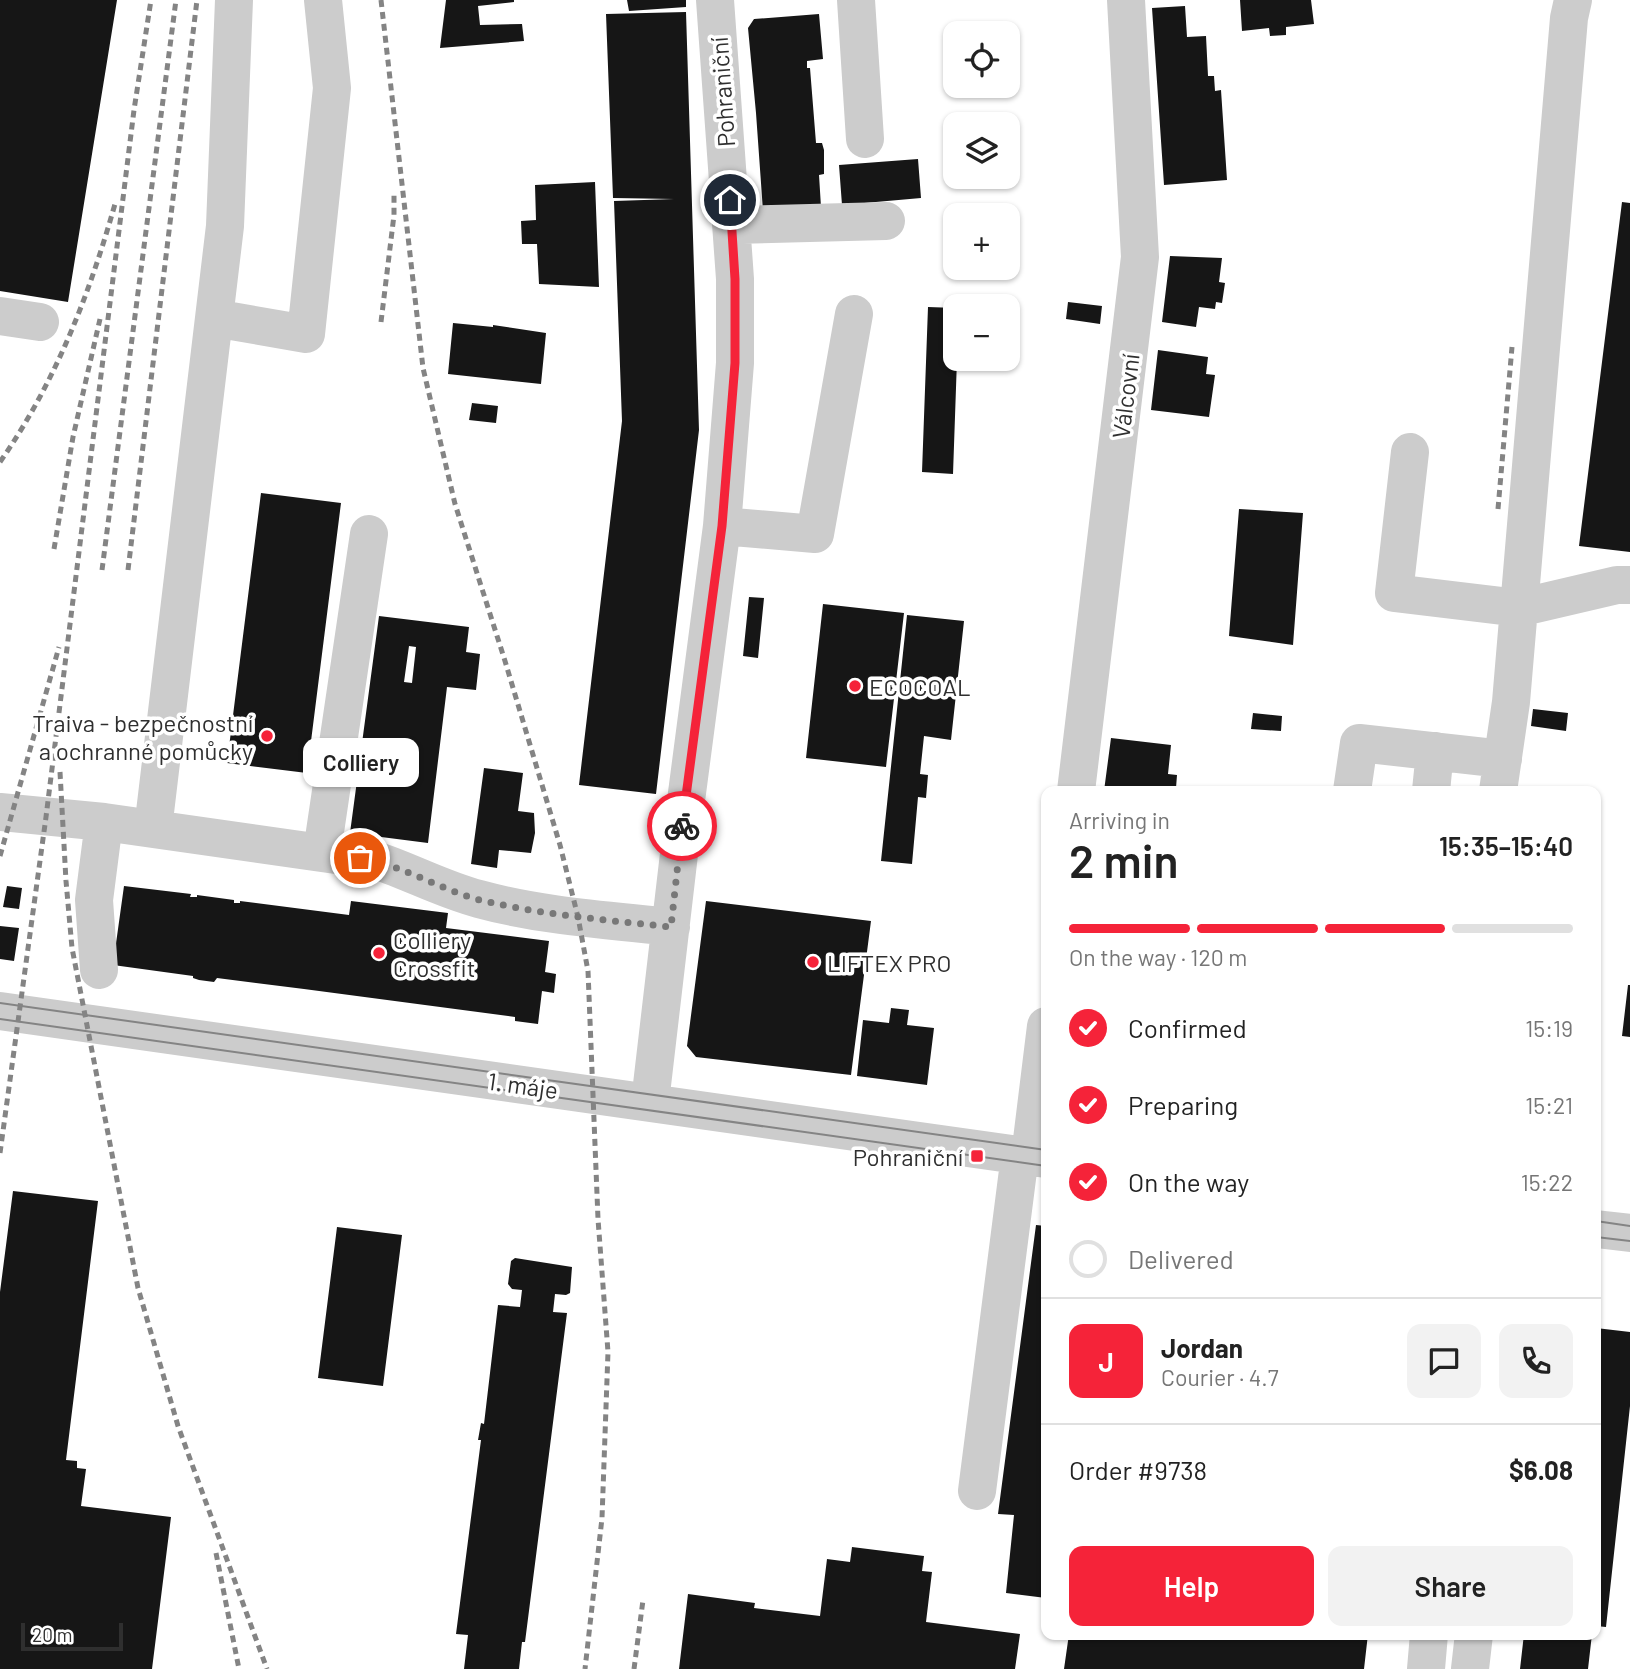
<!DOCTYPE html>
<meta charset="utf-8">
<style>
body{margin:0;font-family:Barlow,sans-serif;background:#f2f2f2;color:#222;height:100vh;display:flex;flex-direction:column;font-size:26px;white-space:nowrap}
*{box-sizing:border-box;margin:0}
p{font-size:23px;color:#767676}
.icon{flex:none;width:38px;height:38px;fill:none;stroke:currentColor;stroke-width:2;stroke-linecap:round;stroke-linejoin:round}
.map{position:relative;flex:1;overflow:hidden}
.panel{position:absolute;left:1041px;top:786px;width:560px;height:854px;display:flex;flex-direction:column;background:#fff;border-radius:14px;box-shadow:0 2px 5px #0004}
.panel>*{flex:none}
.tools{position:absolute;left:943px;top:21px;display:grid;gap:14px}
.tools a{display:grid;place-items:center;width:77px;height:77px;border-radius:14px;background:#fff;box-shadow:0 2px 5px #0004;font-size:35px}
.scale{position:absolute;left:21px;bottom:18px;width:102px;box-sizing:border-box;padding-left:7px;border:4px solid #2f2f2f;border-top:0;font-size:19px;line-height:24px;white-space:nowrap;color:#2f2f2f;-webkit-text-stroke:5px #fff;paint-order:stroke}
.pin{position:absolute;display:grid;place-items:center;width:60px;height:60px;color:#fff;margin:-30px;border:4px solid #fff;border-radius:50%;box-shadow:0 2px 7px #0007}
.courier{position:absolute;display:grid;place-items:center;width:70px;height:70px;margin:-35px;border:5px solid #f52339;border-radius:50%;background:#fff;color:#222;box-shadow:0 2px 9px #0007}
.bubble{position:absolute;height:49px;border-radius:14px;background:#fff;box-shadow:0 2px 5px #0004;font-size:23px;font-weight:600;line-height:49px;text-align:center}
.head em{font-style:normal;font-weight:600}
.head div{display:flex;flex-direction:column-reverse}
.head{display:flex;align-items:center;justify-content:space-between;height:119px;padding:0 28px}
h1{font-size:46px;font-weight:600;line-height:52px}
.bar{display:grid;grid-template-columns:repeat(4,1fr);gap:10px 7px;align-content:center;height:84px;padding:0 28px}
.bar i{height:9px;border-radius:5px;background:#e0e0e0}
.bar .active{background:#f52339}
.bar p{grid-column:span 4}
.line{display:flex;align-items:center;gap:18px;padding:0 28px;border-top:2px solid #e0e0e0}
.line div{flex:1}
.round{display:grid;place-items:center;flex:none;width:74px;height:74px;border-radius:14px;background:#f2f2f2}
ol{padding:0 28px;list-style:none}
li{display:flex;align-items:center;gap:21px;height:77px}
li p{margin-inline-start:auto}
li .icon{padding:7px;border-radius:50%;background:#f52339;color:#fff;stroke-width:4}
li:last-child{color:#767676}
li i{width:38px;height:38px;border:4px solid #e0e0e0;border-radius:50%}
.button{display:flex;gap:14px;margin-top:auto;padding:14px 28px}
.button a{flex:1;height:80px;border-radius:14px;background:#f52339;color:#fff;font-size:28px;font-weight:600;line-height:80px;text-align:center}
.button a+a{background:#f2f2f2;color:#222}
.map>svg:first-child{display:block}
.building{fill:#161616;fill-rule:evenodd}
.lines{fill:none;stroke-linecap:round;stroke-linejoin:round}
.minor{stroke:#ccc;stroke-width:38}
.tram{stroke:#848484;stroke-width:2}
.rail{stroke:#848484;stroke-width:5;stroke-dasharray:7 5;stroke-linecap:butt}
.done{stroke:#787878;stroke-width:7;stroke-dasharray:0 12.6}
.route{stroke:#f52339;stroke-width:9}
.poi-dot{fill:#f52339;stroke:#fff;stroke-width:2.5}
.labels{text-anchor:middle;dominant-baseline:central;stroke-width:7;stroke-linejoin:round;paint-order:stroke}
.street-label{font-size:24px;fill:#2f2f2f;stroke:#fff}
.poi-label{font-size:24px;fill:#2f2f2f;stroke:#fff;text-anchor:start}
</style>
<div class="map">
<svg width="1630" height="1669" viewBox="0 0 1630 1669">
<rect width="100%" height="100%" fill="#fff"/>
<path class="building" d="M 0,0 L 117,0 L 68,302 L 0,291 Z
M 446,0 L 514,0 L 514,2 L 478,6 L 480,25 L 522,24 L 524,41 L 440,48 Z
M 627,0 L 686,0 L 686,7 L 629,11 Z
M 1240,0 L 1311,0 L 1314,24 L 1286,27 L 1286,35 L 1270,36 L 1269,28 L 1242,31 Z
M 1185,6 L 1187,37 L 1206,36 L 1208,76 L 1214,76 L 1215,91 L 1221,90 L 1227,180 L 1164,185 L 1152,8 Z
M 686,12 L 699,430 L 656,794 L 579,785 L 622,421 L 614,201 L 674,199 L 613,198 L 606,14 Z
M 819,14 L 823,59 L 807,61 L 807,68 L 810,68 L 816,143 L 822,143 L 824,150 L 824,174 L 819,175 L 821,207 L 763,211 L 756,113 L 748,28 L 754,19 Z
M 918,159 L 921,198 L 842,205 L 839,165 Z
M 595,182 L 599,287 L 539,284 L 537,244 L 522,244 L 521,221 L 536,220 L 535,185 Z
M 1622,202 L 1630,203 L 1630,552 L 1579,546 Z
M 1170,256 L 1222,258 L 1219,282 L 1225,283 L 1222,303 L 1216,302 L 1215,309 L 1199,307 L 1196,327 L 1162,322 Z
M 1068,302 L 1102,306 L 1100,324 L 1066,319 Z
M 928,307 L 956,308 L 957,359 L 953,474 L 922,472 Z
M 453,323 L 493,327 L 493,325 L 546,333 L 541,384 L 448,374 Z
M 1158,350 L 1208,357 L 1206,374 L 1215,375 L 1209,417 L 1151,410 Z
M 472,403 L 498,406 L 496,423 L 469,420 Z
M 261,493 L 341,503 L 307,773 L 227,763 Z
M 1239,509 L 1303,513 L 1293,645 L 1229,636 Z
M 749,597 L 764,598 L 758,658 L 743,656 Z
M 823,604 L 904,613 L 886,767 L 806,758 Z
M 907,615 L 964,621 L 951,740 L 924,736 L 920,774 L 928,775 L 926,798 L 918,797 L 912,864 L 881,861 Z
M 379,616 L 469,627 L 466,652 L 480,654 L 476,690 L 447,687 L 428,843 L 350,833 ZM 409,646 L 416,647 L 412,683 L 404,682 Z
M 1533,709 L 1568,713 L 1566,731 L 1531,726 Z
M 1253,713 L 1282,716 L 1281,731 L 1251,729 Z
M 1111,738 L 1171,745 L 1168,774 L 1177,775 L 1176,788 L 1165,786 L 1165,791 L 1104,791 Z
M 484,768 L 523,773 L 518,811 L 534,813 L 535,833 L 531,853 L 499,850 L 497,868 L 471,864 Z
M 7,886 L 22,888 L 19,909 L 3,907 Z
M 124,886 L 191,894 L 190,897 L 197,897 L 197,895 L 234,900 L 234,903 L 240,903 L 240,901 L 349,915 L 351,901 L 448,913 L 446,928 L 549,941 L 545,972 L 556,974 L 554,993 L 542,991 L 538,1024 L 515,1021 L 515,1017 L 304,989 L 217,978 L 214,982 L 199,980 L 193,978 L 193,976 L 113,965 Z
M 706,901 L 871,921 L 851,1075 L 696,1057 L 687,1046 Z
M 0,926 L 19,928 L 14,961 L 0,959 Z
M 1628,985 L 1630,985 L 1630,1037 L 1622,1036 Z
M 891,1008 L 909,1010 L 907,1025 L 934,1028 L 927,1085 L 857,1076 L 863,1020 L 889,1023 Z
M 13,1191 L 98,1201 L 66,1460 L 77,1461 L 77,1468 L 86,1469 L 81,1506 L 171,1517 L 152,1669 L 0,1669 L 0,1292 Z
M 1036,1225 L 1046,1226 L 1046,1598 L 1006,1593 L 1014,1515 L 998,1514 Z
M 337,1227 L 402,1235 L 383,1386 L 318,1378 Z
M 515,1258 L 572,1267 L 570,1293 L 566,1295 L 555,1294 L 553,1312 L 567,1313 L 525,1642 L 522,1642 L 519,1669 L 464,1669 L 468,1635 L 456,1634 L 481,1440 L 478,1440 L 481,1423 L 484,1424 L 498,1305 L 520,1307 L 522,1290 L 512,1289 L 508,1284 L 511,1261 Z
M 1596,1328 L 1630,1332 L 1630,1406 L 1606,1627 L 1596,1626 Z
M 852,1547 L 924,1556 L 922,1571 L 932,1572 L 926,1622 L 1020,1634 L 1015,1669 L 679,1669 L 688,1594 L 755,1603 L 754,1608 L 820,1616 L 827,1559 L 850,1562 Z
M 1069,1634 L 1368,1634 L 1364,1669 L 1064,1669 Z
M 1524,1634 L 1592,1634 L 1588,1669 L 1520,1669 Z"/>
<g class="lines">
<path class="minor" d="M 856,0 L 865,139
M 732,225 L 886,221
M 0,316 L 40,322
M 214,318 L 306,334 L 332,88 L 323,0
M 1410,452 L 1394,593 L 1519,608 L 1617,585 L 1630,585
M 722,526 L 815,534 L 854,314
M 1076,791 L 1140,257 L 1126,0
M 1352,791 L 1359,743 L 1503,759
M 1431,791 L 1435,751
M 1498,791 L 1511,702 L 1569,18 L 1573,0
M 0,812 L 104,822
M 153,829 L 225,226 L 234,0
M 322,852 L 369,534
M 99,970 L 94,900 L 104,822 L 378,861 C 413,873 444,890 479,899 C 541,916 607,920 671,927
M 0,1011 L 1046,1159
M 650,1102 L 679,854 L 722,526 L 735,363 L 735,279 L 715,0
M 1030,1156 L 1046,1026
M 1596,1229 L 1630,1233
M 977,1491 L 1020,1155
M 1426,1669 L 1429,1634
M 1470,1669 L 1474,1634"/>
<path class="tram" d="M 0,1003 L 1046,1150
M 0,1019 L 1046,1166
M 1596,1221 L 1630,1226
M 1596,1237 L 1630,1241"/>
<path class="rail" d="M 381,0 L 423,368 L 455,504 L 505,661 L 560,845 L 578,917 L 588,971 L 598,1219 L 608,1352 L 602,1518 L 585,1669
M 381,322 L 394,215 L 394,193
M 0,462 C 55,383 89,296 115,204
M 1498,509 L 1512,347
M 54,549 L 73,437 L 100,319
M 102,570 L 176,0
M 128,570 L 197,0
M 60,772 L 66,881 L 72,948 L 138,1288 L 178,1426 L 267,1669
M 0,856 L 59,647
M 0,1153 L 46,817 L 134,110 L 151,0
M 216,1553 L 239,1669
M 634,1669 L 643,1600"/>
</g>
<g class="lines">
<path class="done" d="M 360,858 C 403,865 438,889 480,900 C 543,915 607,920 671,927 L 682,826"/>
<path class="route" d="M 682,826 L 722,526 L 735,363 L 735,279 L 730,200"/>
</g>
<g class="poi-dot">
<circle cx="855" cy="686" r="7"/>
<circle cx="267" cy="736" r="7"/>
<circle cx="379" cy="953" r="7"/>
<circle cx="813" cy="962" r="7"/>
<rect x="970" y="1149" width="14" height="14" rx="3.5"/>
</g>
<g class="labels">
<g class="street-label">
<text transform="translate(722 92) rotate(-94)">Pohraniční</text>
<text transform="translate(1125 396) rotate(-83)">Válcovní</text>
<text transform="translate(523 1085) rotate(8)">1. máje</text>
</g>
<g class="poi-label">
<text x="869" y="686">ECOCOAL</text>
<text x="253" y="722" text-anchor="end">Traiva - bezpečnostní<tspan x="253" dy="28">a ochranné pomůcky</tspan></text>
<text x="393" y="939">Colliery<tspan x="393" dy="28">Crossfit</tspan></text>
<text x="827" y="962">LIFTEX PRO</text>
<text x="963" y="1156" text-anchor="end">Pohraniční</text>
</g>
</g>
</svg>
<div class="tools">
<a><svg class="icon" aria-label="locate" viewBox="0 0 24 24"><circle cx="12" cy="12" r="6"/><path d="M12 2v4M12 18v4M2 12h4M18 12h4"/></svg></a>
<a><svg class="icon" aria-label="layers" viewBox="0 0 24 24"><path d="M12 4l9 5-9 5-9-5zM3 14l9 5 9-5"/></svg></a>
<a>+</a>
<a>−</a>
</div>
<div class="scale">20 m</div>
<div class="pin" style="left:360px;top:858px;background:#ea580c"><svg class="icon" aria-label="bag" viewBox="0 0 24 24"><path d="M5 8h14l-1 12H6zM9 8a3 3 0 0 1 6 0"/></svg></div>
<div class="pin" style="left:730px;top:200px;background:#1f2937"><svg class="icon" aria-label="home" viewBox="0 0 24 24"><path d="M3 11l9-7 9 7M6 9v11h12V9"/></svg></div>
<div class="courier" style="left:682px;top:826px"><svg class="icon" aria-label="bike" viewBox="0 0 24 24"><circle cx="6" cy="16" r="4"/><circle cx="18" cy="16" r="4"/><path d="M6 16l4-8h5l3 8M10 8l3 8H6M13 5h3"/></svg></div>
<div class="bubble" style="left:303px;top:738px;width:116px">Colliery</div>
<section class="panel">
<div class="head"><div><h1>2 min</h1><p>Arriving in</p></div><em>15:35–15:40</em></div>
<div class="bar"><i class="active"></i><i class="active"></i><i class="active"></i><i></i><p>On the way · 120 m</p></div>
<ol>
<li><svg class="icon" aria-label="check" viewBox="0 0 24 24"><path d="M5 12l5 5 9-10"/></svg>Confirmed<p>15:19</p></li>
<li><svg class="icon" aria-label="check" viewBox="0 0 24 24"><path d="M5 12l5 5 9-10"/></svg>Preparing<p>15:21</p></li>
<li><svg class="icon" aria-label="check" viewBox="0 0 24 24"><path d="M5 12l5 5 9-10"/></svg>On the way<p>15:22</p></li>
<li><i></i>Delivered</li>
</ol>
<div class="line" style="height:126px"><b class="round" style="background:#f52339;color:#fff">J</b><div><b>Jordan</b><p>Courier · 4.7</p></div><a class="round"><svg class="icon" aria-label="chat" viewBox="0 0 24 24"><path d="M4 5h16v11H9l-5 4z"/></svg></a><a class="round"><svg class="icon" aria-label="phone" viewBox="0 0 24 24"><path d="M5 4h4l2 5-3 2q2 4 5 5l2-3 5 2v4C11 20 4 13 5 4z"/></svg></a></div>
<div class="line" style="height:91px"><div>Order #9738</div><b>$6.08</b></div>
<div class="button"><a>Help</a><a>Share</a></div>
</section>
</div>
